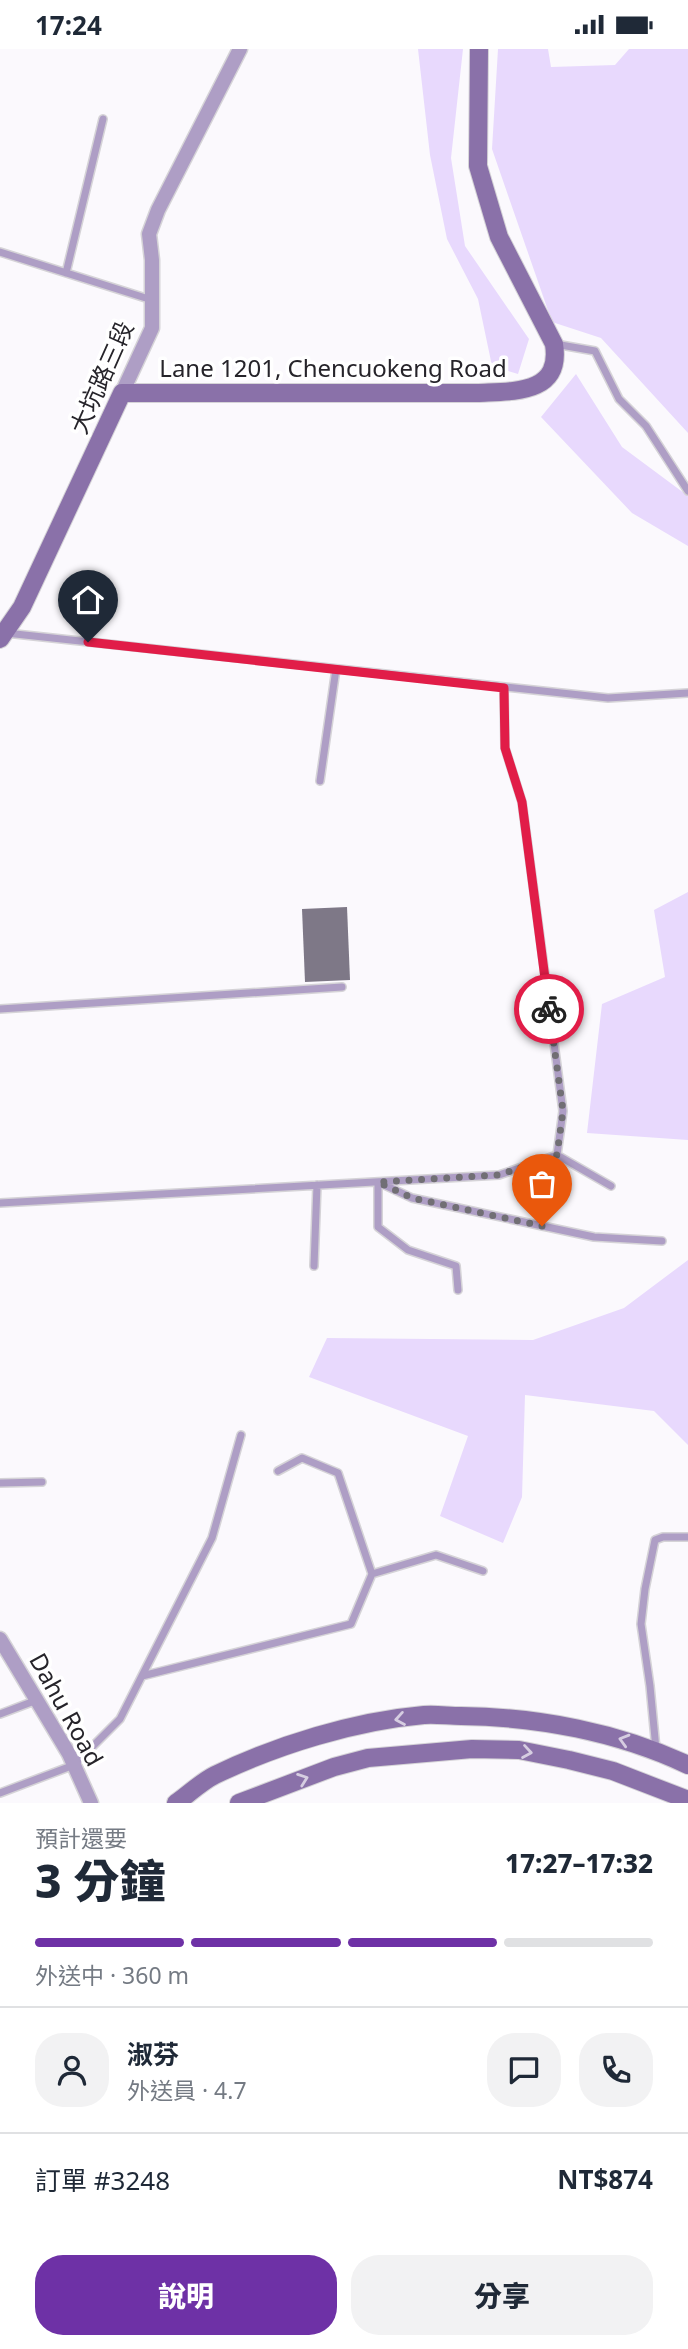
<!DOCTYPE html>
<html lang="zh-TW">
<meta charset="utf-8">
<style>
body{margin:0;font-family:"Noto Sans","Noto Sans TC",sans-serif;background:#f2f2f3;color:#1f2937;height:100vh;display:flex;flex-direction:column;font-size:26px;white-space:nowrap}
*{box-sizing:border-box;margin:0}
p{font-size:23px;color:#747a83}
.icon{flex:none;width:38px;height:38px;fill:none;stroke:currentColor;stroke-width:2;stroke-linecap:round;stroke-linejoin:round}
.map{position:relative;height:1754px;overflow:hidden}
.drawer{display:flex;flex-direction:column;background:#fff;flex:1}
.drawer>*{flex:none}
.pin{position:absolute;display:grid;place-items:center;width:60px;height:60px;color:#fff;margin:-72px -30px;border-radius:50% 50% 50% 0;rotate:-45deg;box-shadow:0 0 7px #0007}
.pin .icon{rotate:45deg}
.courier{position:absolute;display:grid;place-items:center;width:70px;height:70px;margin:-35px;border:5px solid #e11d48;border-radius:50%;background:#fff;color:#222;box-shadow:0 2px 9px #0007}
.summary em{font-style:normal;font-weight:800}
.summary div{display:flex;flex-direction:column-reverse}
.summary{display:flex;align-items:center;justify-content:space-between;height:119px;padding:0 35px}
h1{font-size:46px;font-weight:800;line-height:52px}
.bar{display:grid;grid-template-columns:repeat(4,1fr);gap:10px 7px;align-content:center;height:84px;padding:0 35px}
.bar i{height:9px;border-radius:5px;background:#e0e1e3}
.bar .selected{background:#6e31a6}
.bar p{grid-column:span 4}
.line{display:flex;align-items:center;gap:18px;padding:0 35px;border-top:2px solid #e0e1e3}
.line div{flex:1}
.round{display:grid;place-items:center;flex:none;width:74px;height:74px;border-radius:28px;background:#f2f2f3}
.action{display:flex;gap:14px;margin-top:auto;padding:14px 35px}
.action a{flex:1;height:80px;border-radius:28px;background:#6e31a6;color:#fff;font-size:28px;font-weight:800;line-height:80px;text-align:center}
.action a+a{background:#f2f2f3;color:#1f2937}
.status{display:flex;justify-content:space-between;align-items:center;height:49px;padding:0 35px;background:#fff;direction:ltr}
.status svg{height:19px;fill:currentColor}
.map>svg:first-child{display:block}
.green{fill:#e8d9fd}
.building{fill:#7e7887}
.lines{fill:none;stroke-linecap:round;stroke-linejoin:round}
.lane-casing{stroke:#d5d3d7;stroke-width:10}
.street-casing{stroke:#d5d3d7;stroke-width:17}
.secondary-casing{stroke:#d5d3d7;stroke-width:20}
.lane{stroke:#ae9ec5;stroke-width:7}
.street{stroke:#ae9ec5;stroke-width:14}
.secondary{stroke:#8a71a9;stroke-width:18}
.oneway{stroke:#d6cde1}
.done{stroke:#716f74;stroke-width:7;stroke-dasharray:0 12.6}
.route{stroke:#e11d48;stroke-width:9}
.labels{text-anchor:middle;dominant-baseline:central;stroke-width:7;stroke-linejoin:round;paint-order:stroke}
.street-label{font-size:24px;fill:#26242a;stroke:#fff}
</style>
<div class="status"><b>17:24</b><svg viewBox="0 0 49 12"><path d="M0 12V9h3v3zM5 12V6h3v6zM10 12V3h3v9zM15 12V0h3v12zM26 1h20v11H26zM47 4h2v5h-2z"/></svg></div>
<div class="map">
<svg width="688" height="1754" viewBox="0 0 688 1754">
<rect width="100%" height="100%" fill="#fbf9fd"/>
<path class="green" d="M 418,0 L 463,0 L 451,109 L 465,197 L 529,290 L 518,325 L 492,317 L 478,250 L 447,190 L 430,106 Z
M 498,0 L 548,0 L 551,18 L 615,16 L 629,0 L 688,0 L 688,384 L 601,289 L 552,273 L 492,100 Z
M 576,325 L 622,398 L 688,447 L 688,497 L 632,464 L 541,368 Z
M 688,843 L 688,1091 L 587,1084 L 602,955 L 665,928 L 654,861 Z
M 688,1211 L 688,1396 L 654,1362 L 525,1346 L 522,1448 L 503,1494 L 440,1467 L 468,1387 L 309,1328 L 327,1289 L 533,1291 L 624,1259 Z"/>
<path class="building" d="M 347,858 L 350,931 L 305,933 L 302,860 Z"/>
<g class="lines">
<g class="lane-casing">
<path id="lane" d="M 0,203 L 152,251
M 66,224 L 103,70
M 555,295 L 595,302 L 619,350 L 646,377 L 688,442
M 6,584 L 608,649 L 688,644
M 320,732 L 336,620
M 0,960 L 342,938
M 557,1106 L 611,1137
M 0,1154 L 499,1126 L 557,1106 L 563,1062 L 522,753 L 505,699 L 504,639
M 314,1217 L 317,1136
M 458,1241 L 456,1217 L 408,1201 L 378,1178 L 378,1133 L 412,1149 L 594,1188 L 662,1192
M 0,1434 L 42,1433
M 372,1525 L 436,1506 L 483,1522
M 142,1627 L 351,1575 L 372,1525 L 338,1424 L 302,1409 L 278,1422
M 0,1665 L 37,1651
M 656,1700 L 650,1637 L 641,1575 L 645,1540 L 655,1491 L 663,1488 L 688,1488
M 0,1744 L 74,1716 L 120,1670 L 212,1489 L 241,1386"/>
</g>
<g class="street-casing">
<path id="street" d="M 122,344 L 152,279 L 152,211 L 149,185 L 158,161 L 240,0
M 0,1590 L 69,1705 L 91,1754"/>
</g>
<g class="secondary-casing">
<path id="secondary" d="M 0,590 L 22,558 L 122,344 L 477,344 C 512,342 562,346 554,295 L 499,188 L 478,117 L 479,0
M 176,1754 C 189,1745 201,1733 215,1726 C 277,1696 355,1672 424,1666 C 436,1665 449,1667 461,1667 C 538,1668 618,1683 688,1716
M 239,1754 L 334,1718 L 368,1709 L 472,1700 L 519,1701 L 569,1711 L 613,1722 L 688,1751"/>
</g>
<use href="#lane" class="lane"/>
<use href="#street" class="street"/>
<use href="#secondary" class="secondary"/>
</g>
<defs><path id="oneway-chevron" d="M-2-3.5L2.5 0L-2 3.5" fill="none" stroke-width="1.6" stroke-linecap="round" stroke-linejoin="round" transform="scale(1.75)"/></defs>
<g class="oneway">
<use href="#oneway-chevron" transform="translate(400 1670) rotate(170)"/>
<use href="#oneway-chevron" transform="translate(624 1691) rotate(-164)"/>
<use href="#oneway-chevron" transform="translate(527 1703) rotate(9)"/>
<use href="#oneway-chevron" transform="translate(303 1730) rotate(-20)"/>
</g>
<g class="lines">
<path class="done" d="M 542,1177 L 412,1149 L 378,1133 L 499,1126 L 557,1106 L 563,1062 L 549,960"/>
<path class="route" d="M 88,593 L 504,639 L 505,699 L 522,753 L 549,960"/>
</g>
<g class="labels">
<g class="street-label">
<text x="333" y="318">Lane 1201, Chencuokeng Road</text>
<text transform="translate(101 328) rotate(-66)">大坑路三段</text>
<text transform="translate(67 1660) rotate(61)">Dahu Road</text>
</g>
</g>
</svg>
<div class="pin" style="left:542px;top:1177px;background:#ea580c"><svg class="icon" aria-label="bag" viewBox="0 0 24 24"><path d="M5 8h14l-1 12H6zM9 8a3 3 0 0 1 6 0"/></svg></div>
<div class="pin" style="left:88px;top:593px;background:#1f2937"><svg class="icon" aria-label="home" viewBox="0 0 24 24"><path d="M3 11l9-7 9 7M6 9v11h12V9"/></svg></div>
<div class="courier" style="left:549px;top:960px"><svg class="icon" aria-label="bike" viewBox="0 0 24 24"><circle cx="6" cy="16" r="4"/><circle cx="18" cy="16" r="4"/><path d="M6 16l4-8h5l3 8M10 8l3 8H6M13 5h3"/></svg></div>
</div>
<section class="drawer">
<div class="summary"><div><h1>3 分鐘</h1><p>預計還要</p></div><em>17:27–17:32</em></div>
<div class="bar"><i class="selected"></i><i class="selected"></i><i class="selected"></i><i></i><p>外送中 · 360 m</p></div>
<div class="line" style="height:126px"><a class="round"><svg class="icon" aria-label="person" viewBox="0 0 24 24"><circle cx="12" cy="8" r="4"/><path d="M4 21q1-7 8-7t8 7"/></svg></a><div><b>淑芬</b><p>外送員 · 4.7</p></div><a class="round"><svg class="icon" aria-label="chat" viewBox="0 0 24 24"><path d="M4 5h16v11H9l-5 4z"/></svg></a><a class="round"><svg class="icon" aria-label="phone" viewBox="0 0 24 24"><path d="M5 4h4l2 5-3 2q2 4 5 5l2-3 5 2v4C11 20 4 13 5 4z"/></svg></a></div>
<div class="line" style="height:91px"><div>訂單 #3248</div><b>NT$874</b></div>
<div class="action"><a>說明</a><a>分享</a></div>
</section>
